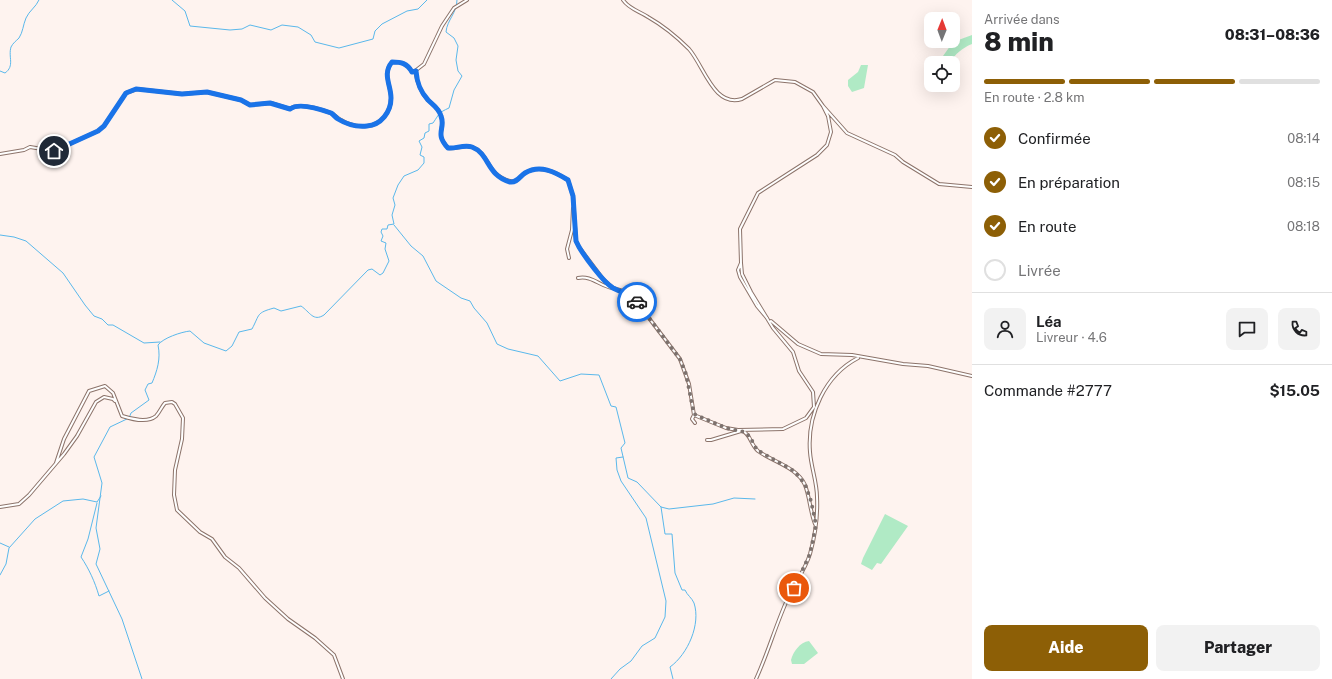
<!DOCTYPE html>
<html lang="fr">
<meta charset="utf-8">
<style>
body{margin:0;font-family:"Public Sans",sans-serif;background:#f2f2f2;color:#202124;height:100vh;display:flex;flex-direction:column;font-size:15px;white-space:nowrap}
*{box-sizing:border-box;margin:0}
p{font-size:13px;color:#757577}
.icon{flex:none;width:22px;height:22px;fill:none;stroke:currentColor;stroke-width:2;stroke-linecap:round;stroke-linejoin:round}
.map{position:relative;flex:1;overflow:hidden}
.panel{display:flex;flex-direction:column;background:#fff;width:360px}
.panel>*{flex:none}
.needle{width:26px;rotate:1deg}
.fabs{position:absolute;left:924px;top:12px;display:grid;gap:8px}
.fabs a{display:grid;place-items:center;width:36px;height:36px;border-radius:8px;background:#fff;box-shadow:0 4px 16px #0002;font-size:20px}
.pin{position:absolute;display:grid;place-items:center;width:34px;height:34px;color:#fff;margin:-17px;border:2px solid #fff;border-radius:50%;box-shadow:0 1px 4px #0007}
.courier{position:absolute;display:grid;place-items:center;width:40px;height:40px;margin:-20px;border:3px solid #1a73e8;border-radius:50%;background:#fff;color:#222;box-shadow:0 1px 5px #0007}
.summary em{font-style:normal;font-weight:800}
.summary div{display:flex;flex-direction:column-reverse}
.summary{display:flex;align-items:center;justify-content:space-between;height:68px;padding:0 12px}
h1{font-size:26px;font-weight:800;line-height:30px}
.bar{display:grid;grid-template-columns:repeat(4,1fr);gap:6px 4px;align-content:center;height:48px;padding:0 12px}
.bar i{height:5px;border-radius:3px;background:#e0e0e0}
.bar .on{background:#8d5f06}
.bar p{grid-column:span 4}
.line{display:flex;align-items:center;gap:10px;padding:0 12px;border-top:1px solid #e0e0e0}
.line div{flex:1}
.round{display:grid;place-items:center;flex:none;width:42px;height:42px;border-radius:8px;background:#f2f2f2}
ol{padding:0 12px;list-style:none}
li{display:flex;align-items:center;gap:12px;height:44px}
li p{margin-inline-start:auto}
li .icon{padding:4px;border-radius:50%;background:#8d5f06;color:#fff;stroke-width:4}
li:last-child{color:#757577}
li i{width:22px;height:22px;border:2px solid #e0e0e0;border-radius:50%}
.action{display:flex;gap:8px;margin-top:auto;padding:8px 12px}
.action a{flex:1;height:46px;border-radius:8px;background:#8d5f06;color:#fff;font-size:16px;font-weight:800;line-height:46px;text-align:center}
.action a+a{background:#f2f2f2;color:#202124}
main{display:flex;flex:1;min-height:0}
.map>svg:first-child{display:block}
.green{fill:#b0eac5}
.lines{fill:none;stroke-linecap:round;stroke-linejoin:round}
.stream{stroke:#5ab8eb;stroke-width:1}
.street-casing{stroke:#8c736a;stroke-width:4}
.street{stroke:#fff;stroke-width:2}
.done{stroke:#7d726e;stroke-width:4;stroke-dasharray:0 7.2}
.route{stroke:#1a73e8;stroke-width:5}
</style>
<main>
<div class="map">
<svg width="972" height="679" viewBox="0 0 972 679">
<rect width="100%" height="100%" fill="#fef3ef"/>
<path class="green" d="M 972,35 L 972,44 C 962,48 955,54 950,63 L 938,63 L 953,42 Z
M 861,65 L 868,65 L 864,88 L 852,92 L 848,86 L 848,80 L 858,72 Z
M 885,514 L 908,526 L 881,564 L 877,563 L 872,570 L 861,564 L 863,558 Z
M 809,641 L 818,653 L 804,664 L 792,664 L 791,660 C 793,652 800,642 809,641 Z"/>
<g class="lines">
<path class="stream" d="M 172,0 L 185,11 L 190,26 L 230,30 L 242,29 L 250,25 L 271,30 L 282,25 L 298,27 L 311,35 L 315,42 L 339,48 L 373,39 L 375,31 L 382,24 L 407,11 L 418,9 L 427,0
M 0,71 L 5,73 C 15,66 8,57 11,47 C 13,43 16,41 19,38 C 23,32 23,25 26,18 C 29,11 36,7 39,0
M 394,225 L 411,246 L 423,256 L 436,281 L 461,298 L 470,301 L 474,308 L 487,323 L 497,344 L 508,349 L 538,356 L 560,381 L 581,374 L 599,375 L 611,406 L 616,407 L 625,443 L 621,448 L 628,478 L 637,482 L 661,507 L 669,509 L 713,504 L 734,498 L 755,499
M 0,235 L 14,237 L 26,241 L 63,273 L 85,305 L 94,316 L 102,319 L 108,325 L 113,325 L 144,343 L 160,342
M 97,503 L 88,539 L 81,557 C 89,569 95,582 99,596 L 109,591
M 661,507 L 665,534 L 672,534 L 675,573 L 682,590 L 685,590 C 687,595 692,598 694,603 C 701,624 688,654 670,667 L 673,679
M 0,543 L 9,547
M 0,575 L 6,564 L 9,548 L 35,519 L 63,501 L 83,499 L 97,502 L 101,496
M 142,679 L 122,619 L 96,564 L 100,549 L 96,528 L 102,483 L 94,457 L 110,427 L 129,418 L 131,413 L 149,400 L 145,390 L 148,384 L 152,383 C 157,371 161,359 158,345 C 163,338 181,332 190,331 L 204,343 L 226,351 L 232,346 L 239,332 L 252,329 C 260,314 256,313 274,308 L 281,311 L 301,306 C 310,312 313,322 324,315 L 368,270 L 372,269 L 380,275 L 383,273 L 389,261 L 385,249 L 386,243 L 381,241 L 383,236 L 381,232 L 382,229 L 387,229 L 388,225 L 394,224 L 392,215 L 395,205 L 393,198 L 398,185 L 404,176 L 418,170 L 424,163 L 424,157 L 420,155 L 422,147 L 419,141 L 424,138 L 425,133 L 429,131 L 429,124 L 433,123 C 440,113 438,113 449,108 L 454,90 L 462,76 L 458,71 L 456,60 L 458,46 L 454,38 L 446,32 C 447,20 457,13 457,0
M 611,679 L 620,669 L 631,661 L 642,646 L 655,638 L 665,617 L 666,601 L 646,518 L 621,481 L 617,470 L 616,458 L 623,457"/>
<g class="street-casing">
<path id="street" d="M 623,0 C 629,9 639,11 648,17 C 662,25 677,37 689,49 C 704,66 714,108 742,99 L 775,80 L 795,82 L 813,92 L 823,106 L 847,133 L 895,155 L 903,162 L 939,184 L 972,187
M 415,71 C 417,82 420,92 428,100 C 433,105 439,108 441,116 C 446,129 434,133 448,148 C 456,150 464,144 472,147 C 490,153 486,175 510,181 C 518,183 520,176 525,173 C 539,164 556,172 568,180 L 573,196 L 576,241 L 579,247 L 603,279 L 613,288 L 623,291 L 636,301 L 680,359 L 689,384 L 694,415 L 726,428 L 738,430 L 783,429 L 806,418 L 814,407 L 813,392 L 799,371 L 793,352 L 773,328 L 751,292 L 742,274 L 741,263
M 0,154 L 24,150 L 30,147 L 54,151 L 98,131 L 104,126 L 126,93 L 137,89 L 182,94 L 207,92 L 241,100 L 250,105 L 271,103 L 290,109 C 299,102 320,109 331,113 C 334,114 337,118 341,120 C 348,125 359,127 367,126 C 381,125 391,112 391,98 C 391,85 382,74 392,62 C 401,62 407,63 412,72 L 415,71 L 424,64 L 442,26 L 454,8 L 467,0
M 569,258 L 567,249 L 572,230 L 573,208
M 578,278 C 591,275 600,286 612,288
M 767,318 L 757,306 L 740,277 L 738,270 L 741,263 L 740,229 L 758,193 L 817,155 L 827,145 L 831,132 L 828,116 L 823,106
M 771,321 L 798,344 L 821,354 L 852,355 L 903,364 L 928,366 L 972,376
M 694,415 L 692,419 L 695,423
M 741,430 C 751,434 750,444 758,451 C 773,462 797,467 805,485 C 810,498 810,511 815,524
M 707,440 L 711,440 L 741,431
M 56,463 L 64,439 L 89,391 L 105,386 L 113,393 L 122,416 C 131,419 148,423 156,416 C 160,412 162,406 165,403 L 172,402 L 175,404 L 183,418 L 182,439 L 175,470 L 174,495 L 177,510 L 200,532 L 212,539 L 225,557 L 239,568 L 265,598 L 288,619 L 315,638 L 334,655 L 343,679
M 0,507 L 19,504 L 29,495 L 64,454 L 77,436 L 96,402 L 104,397 L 113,399 L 115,401
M 756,679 C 768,653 776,624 788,598 C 795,583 805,570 810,554 C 815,536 818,516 817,497 C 817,482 811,467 810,452 C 807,415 825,375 858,358"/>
</g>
<use href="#street" class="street"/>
</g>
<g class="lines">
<path class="done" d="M 637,302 L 680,359 L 686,374 L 694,414 L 726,428 L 745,432 L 750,437 L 757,450 L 794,471 L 805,484 L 811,501 L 816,525 L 810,554 L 794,588"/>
<path class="route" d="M 54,151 L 98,131 L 104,126 L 126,93 L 136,89 L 182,94 L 207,92 L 241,100 L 250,105 L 270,103 L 290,109 C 299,102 320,109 331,113 C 333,114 335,117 338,119 C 346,124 357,127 367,126 C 381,125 391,112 391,98 C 391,85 382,74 392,62 C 401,62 407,63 412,72 L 416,71 C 417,83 420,91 428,100 C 433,105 439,108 441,116 C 446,129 434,133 448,148 C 456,149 464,144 472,147 C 490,154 486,175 510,182 C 517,183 520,176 525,173 C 540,164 555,172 568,180 L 573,196 L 576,241 L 579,247 C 585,257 603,282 613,288 C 622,293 630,293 637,302"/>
</g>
</svg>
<div class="fabs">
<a><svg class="needle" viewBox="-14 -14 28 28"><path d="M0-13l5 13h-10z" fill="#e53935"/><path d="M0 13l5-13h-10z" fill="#757577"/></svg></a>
<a><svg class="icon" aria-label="locate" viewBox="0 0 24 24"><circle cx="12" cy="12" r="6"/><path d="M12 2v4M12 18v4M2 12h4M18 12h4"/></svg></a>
</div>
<div class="pin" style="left:794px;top:588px;background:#ea580c"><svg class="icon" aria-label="bag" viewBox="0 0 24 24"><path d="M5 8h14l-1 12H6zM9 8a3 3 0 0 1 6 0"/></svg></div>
<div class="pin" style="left:54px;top:151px;background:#1f2937"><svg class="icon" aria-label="home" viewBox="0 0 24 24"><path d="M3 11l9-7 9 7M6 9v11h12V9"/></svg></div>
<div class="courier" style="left:637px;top:302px"><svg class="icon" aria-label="car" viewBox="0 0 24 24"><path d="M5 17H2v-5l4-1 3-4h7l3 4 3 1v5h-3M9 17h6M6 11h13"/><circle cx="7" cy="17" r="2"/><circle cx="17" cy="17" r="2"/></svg></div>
</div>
<section class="panel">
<div class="summary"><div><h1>8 min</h1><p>Arrivée dans</p></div><em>08:31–08:36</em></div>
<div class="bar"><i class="on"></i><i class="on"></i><i class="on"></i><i></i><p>En route · 2.8 km</p></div>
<ol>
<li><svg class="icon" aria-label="check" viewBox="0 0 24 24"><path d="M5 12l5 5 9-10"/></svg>Confirmée<p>08:14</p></li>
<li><svg class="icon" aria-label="check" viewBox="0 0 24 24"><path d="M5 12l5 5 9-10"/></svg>En préparation<p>08:15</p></li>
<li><svg class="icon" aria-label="check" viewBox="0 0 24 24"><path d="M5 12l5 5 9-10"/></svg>En route<p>08:18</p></li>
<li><i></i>Livrée</li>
</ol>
<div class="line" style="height:72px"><a class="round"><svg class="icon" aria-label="person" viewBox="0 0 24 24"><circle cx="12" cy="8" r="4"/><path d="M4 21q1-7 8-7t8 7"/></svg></a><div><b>Léa</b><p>Livreur · 4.6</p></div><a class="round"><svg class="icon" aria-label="chat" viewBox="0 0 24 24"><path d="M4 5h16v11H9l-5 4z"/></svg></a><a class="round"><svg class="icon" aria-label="phone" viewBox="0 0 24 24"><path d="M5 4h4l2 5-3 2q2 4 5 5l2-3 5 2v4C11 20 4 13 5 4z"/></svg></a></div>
<div class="line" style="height:52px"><div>Commande #2777</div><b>$15.05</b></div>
<div class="action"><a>Aide</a><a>Partager</a></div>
</section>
</main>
